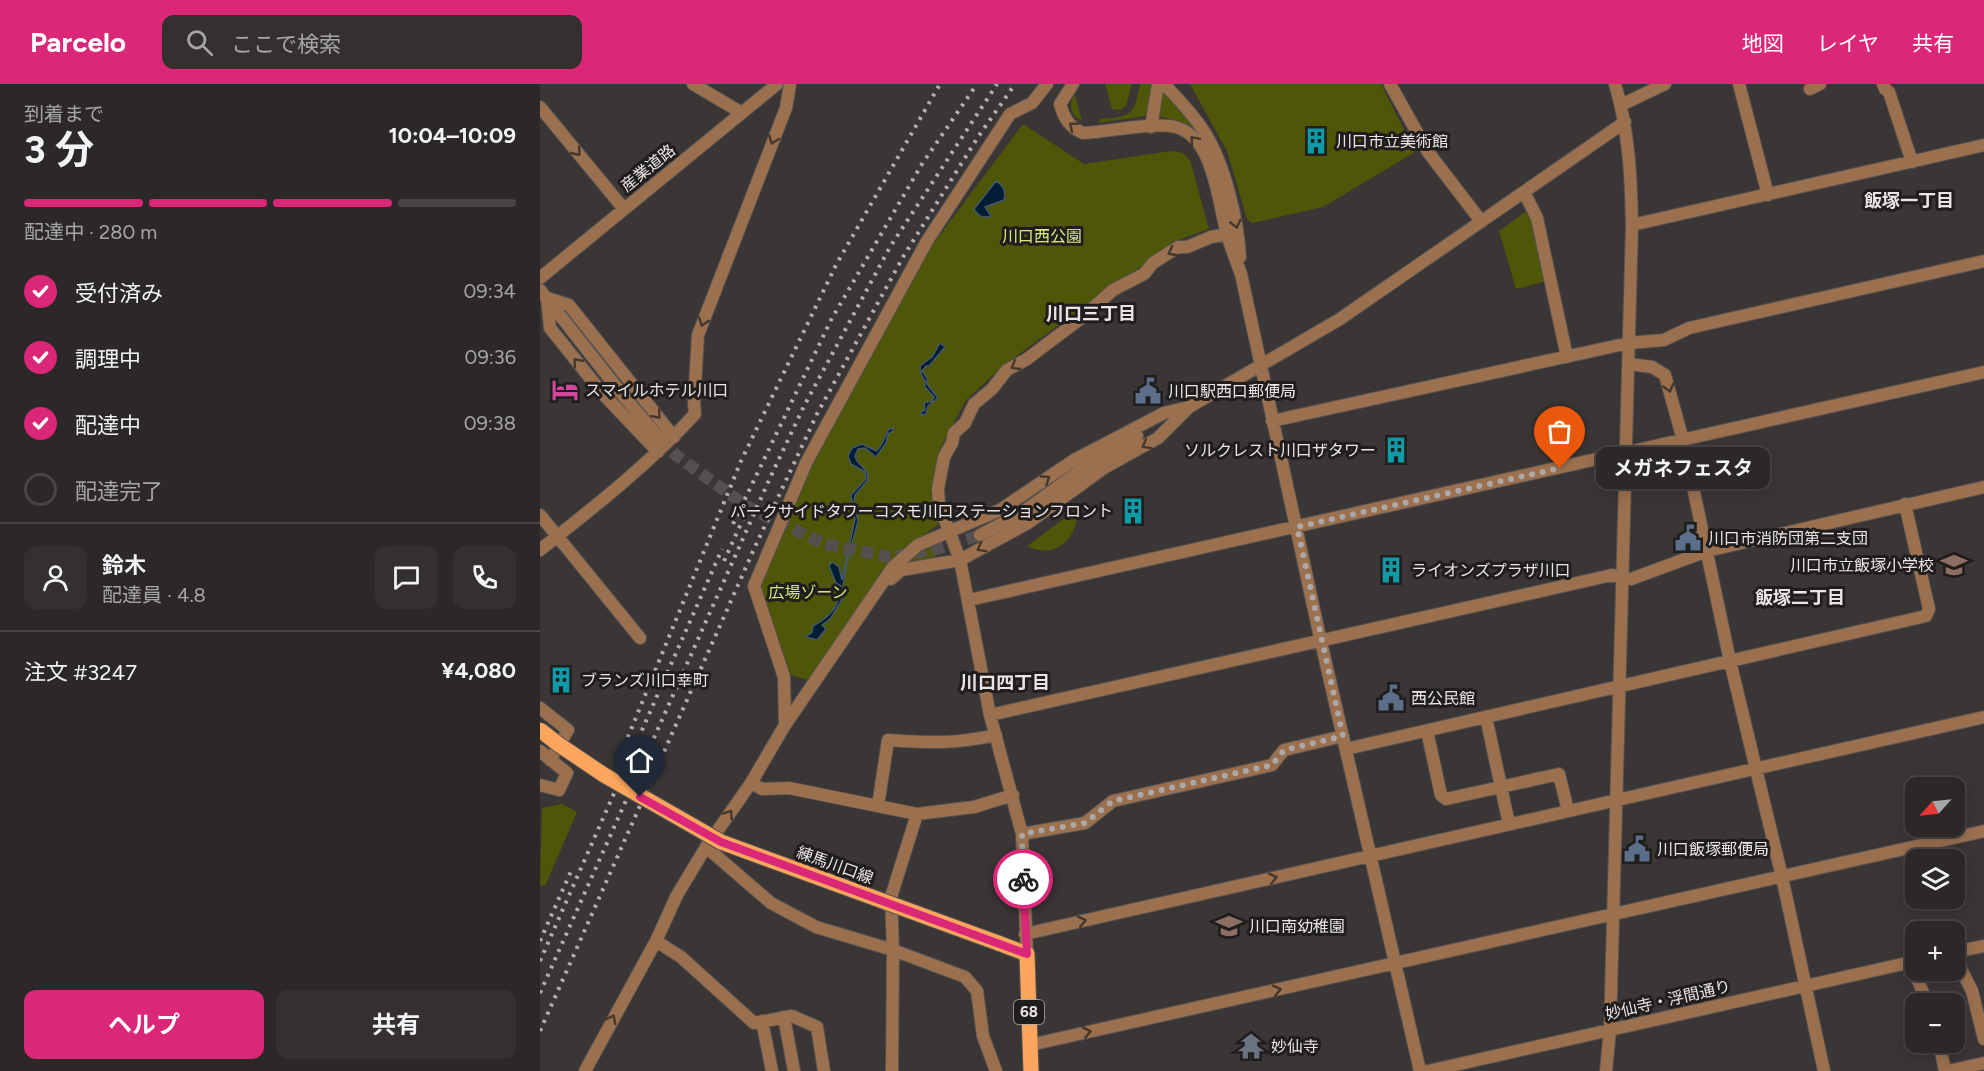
<!DOCTYPE html>
<html lang="ja">
<meta charset="utf-8">
<style>
body{margin:0;font-family:Figtree,"Noto Sans JP",sans-serif;background:#343030;color:#f1f3f6;height:100vh;display:flex;flex-direction:column;font-size:22px;white-space:nowrap}
*{box-sizing:border-box;margin:0}
p{font-size:20px;color:#a6a6a8}
.icon{flex:none;width:33px;height:33px;fill:none;stroke:currentColor;stroke-width:2;stroke-linecap:round;stroke-linejoin:round}
.map{position:relative;flex:1;overflow:hidden}
.panel{display:flex;flex-direction:column;background:#2c2828;width:540px}
.panel>*{flex:none}
.needle{width:39px;rotate:243deg}
.controls{position:absolute;left:1365px;top:693px;display:grid;gap:12px}
.controls a{display:grid;place-items:center;width:60px;height:60px;border-radius:12px;background:#2c2828;box-shadow:0 3px 15px #0003,0 0 0 2px #484445;font-size:30px}
.pin{position:absolute;display:grid;place-items:center;width:51px;height:51px;color:#fff;margin:-62px -26px;border-radius:50% 50% 50% 0;rotate:-45deg;box-shadow:0 0 6px #0007}
.pin .icon{rotate:45deg}
.courier{position:absolute;display:grid;place-items:center;width:60px;height:60px;margin:-30px;border:4px solid #db2777;border-radius:50%;background:#fff;color:#222;box-shadow:0 2px 8px #0007}
.bubble{position:absolute;height:42px;border-radius:12px;background:#2c2828;box-shadow:0 3px 15px #0003,0 0 0 2px #484445;font-size:20px;font-weight:700;line-height:42px;text-align:center}
.headline em{font-style:normal;font-weight:700}
.headline div{display:flex;flex-direction:column-reverse}
.headline{display:flex;align-items:center;justify-content:space-between;height:102px;padding:0 24px}
h1{font-size:39px;font-weight:700;line-height:45px}
.bar{display:grid;grid-template-columns:repeat(4,1fr);gap:9px 6px;align-content:center;height:72px;padding:0 24px}
.bar i{height:8px;border-radius:4px;background:#484445}
.bar .current{background:#db2777}
.bar p{grid-column:span 4}
.line{display:flex;align-items:center;gap:15px;padding:0 24px;border-top:2px solid #484445}
.line div{flex:1}
.round{display:grid;place-items:center;flex:none;width:63px;height:63px;border-radius:12px;background:#343030}
ol{padding:0 24px;list-style:none}
li{display:flex;align-items:center;gap:18px;height:66px}
li p{margin-inline-start:auto}
li .icon{padding:6px;border-radius:50%;background:#db2777;color:#fff;stroke-width:4}
li:last-child{color:#a6a6a8}
li i{width:33px;height:33px;border:3px solid #484445;border-radius:50%}
.action{display:flex;gap:12px;margin-top:auto;padding:12px 24px}
.action a{flex:1;height:69px;border-radius:12px;background:#db2777;color:#fff;font-size:24px;font-weight:700;line-height:69px;text-align:center}
.action a+a{background:#343030;color:#f1f3f6}
header{display:flex;align-items:center;gap:36px;box-sizing:border-box;height:84px;padding:0 30px;background:#db2777;color:#fff}
header strong{font-size:28px}
nav{display:flex;gap:33px;margin-inline-start:auto;font-size:21px}
.search{width:420px;height:54px;background:#343030;display:flex;align-items:center;gap:15px;box-sizing:border-box;padding:0 21px;border-radius:12px;color:#a6a6a8;font-size:22px}
main{display:flex;flex:1;min-height:0}
.map>svg:first-child{display:block}
.green{fill:#4e5607}
.water{fill:#011c35;stroke:#46586a;stroke-width:1.5}
.lines{fill:none;stroke-linecap:round;stroke-linejoin:round}
.minor-tunnel{stroke:#54504f;stroke-width:12;stroke-dasharray:12 6;stroke-linecap:butt}
.minor-casing{stroke:#565251;stroke-width:14}
.major-casing{stroke:#565251;stroke-width:17}
.minor{stroke:#9b704f;stroke-width:12}
.major{stroke:#fca55d;stroke-width:15}
.rail{stroke:#b2afae;stroke-width:4;stroke-dasharray:3 6;stroke-linecap:butt}
.major-bridge-casing{stroke:#565251;stroke-width:17;stroke-linecap:butt}
.major-bridge{stroke:#fca55d;stroke-width:15}
.oneway{stroke:#45372c}
.done{stroke:#aba8a7;stroke-width:6;stroke-dasharray:0 10.8}
.route{stroke:#db2777;stroke-width:8}
.labels{text-anchor:middle;dominant-baseline:central;stroke-width:6;stroke-linejoin:round;paint-order:stroke}
.shield{fill:#201e1d;stroke:#aca9a8;stroke-width:1.5}
.shield-label{font-size:15px;font-weight:bold;fill:#e8e5e4}
.poi-label{font-size:16px;fill:#e8e5e4;stroke:#201e1d;text-anchor:start}
.street-label{font-size:16px;fill:#e8e5e4;stroke:#201e1d}
.park-label{font-size:16px;fill:#d8e67e;stroke:#201e1d}
.neighbourhood-label{font-size:18px;font-weight:bold;fill:#e8e5e4;stroke:#201e1d}
</style>
<header>
<strong>Parcelo</strong>
<div class="search"><svg class="icon" aria-label="search" viewBox="0 0 24 24"><circle cx="10" cy="10" r="6"/><path d="M15 15l6 6"/></svg>ここで検索</div>
<nav><a>地図</a><a>レイヤ</a><a>共有</a></nav>
</header>
<main>
<section class="panel">
<div class="headline"><div><h1>3 分</h1><p>到着まで</p></div><em>10:04–10:09</em></div>
<div class="bar"><i class="current"></i><i class="current"></i><i class="current"></i><i></i><p>配達中 · 280 m</p></div>
<ol>
<li><svg class="icon" aria-label="check" viewBox="0 0 24 24"><path d="M5 12l5 5 9-10"/></svg>受付済み<p>09:34</p></li>
<li><svg class="icon" aria-label="check" viewBox="0 0 24 24"><path d="M5 12l5 5 9-10"/></svg>調理中<p>09:36</p></li>
<li><svg class="icon" aria-label="check" viewBox="0 0 24 24"><path d="M5 12l5 5 9-10"/></svg>配達中<p>09:38</p></li>
<li><i></i>配達完了</li>
</ol>
<div class="line" style="height:108px"><a class="round"><svg class="icon" aria-label="person" viewBox="0 0 24 24"><circle cx="12" cy="8" r="4"/><path d="M4 21q1-7 8-7t8 7"/></svg></a><div><b>鈴木</b><p>配達員 · 4.8</p></div><a class="round"><svg class="icon" aria-label="chat" viewBox="0 0 24 24"><path d="M4 5h16v11H9l-5 4z"/></svg></a><a class="round"><svg class="icon" aria-label="phone" viewBox="0 0 24 24"><path d="M5 4h4l2 5-3 2q2 4 5 5l2-3 5 2v4C11 20 4 13 5 4z"/></svg></a></div>
<div class="line" style="height:78px"><div>注文 #3247</div><b>¥4,080</b></div>
<div class="action"><a>ヘルプ</a><a>共有</a></div>
</section>
<div class="map">
<svg width="1444" height="987" viewBox="0 0 1444 987">
<rect width="100%" height="100%" fill="#3a3635"/>
<path class="green" d="M 565,0 L 592,0 L 586,22 L 580,26 L 572,25 Z
M 600,0 L 612,0 L 609,28 L 605,32 L 559,39 L 560,35 C 592,32 594,32 600,0 Z
M 650,0 L 841,0 L 875,68 L 783,123 L 712,139 L 707,135 L 687,67 Z
M 621,3 L 658,45 L 663,57 C 652,40 638,35 618,33 Z
M 534,11 L 535,11 L 542,37 C 531,31 528,23 534,11 Z
M 483,40 L 544,80 L 631,67 L 643,69 L 650,76 L 669,145 L 641,155 L 556,214 L 464,281 L 426,316 L 399,367 L 398,441 L 359,468 L 268,596 L 251,591 L 219,501 L 266,386 L 378,180 Z
M 989,125 L 1007,197 L 976,205 L 959,147 Z
M 537,425 C 539,454 516,476 487,462 Z
M 392,460 L 396,475 L 365,480 L 365,476 Z
M 22,720 L 37,728 L 5,802 L 0,801 L 2,724 Z"/>
<path class="water" d="M 456,97 C 464,101 466,107 464,116 L 445,123 L 451,132 C 443,135 438,132 434,125 Z
M 400,259 L 405,263 L 389,282 L 386,282 L 382,287 L 387,294 L 387,300 L 398,314 L 388,322 L 386,330 L 381,331 L 381,328 L 385,326 L 384,319 L 392,317 L 394,313 L 385,303 L 385,297 L 381,290 L 380,282 L 392,273 Z
M 353,344 L 353,347 L 348,350 L 346,359 L 336,373 L 325,364 L 318,365 L 315,372 L 317,377 L 327,388 L 328,396 L 315,411 L 314,417 L 318,437 L 306,482 L 301,517 L 291,534 L 282,541 L 286,545 L 277,556 L 266,553 L 272,548 L 273,542 C 291,532 299,523 301,502 L 296,499 L 289,482 L 292,478 L 299,483 L 302,496 L 315,435 L 311,411 L 326,395 L 325,388 L 311,380 L 308,372 L 312,364 L 322,360 L 336,367 C 343,363 344,352 349,345 Z"/>
<g class="lines">
<path class="minor-tunnel" d="M 120,355 L 137,372 L 209,424 L 284,460 L 350,473 L 397,465 L 440,451"/>
<g class="minor-casing">
<path id="minor" d="M 153,0 L 202,29
M 533,0 L 520,20 C 524,34 529,43 543,49 C 569,48 611,38 635,43 C 674,52 678,119 687,150 C 691,164 696,177 701,190 L 781,558 L 880,987
M 624,0 C 638,15 652,29 663,46 C 684,77 698,136 700,173
M 850,0 L 888,68 L 941,137
M 1199,0 L 1228,111
M 1343,0 L 1345,5 L 1349,8 L 1372,78
M 1270,5 L 1280,0
M 1081,21 L 1125,0
M 0,23 L 84,125
M 611,43 L 618,0
M 984,108 L 997,134 L 1027,273
M 1092,141 L 1444,61
M 0,194 L 237,0
M 0,206 L 85,314 L 120,355
M 1089,280 L 1112,283 L 1125,291 L 1143,356 L 1190,577 L 1242,793 L 1284,987
M 644,326 L 800,235 L 1085,38
M 732,337 L 1089,259 L 1124,256 L 1149,244 L 1444,177
M 118,368 L 63,310 L 10,244 L 7,214 L 29,221 L 134,353
M 0,431 L 100,554
M 440,451 L 480,430 L 556,375 L 597,352
M 0,466 C 54,423 108,381 155,330 L 154,319 L 158,251 L 246,24 L 250,0
M 351,495 L 361,486 L 420,476 L 488,439 L 564,384 L 618,354 L 649,323
M 429,516 L 1444,288
M 0,624 L 28,646 L 10,676
M 450,631 L 1072,491 L 1091,495 L 1167,467 L 1444,403
M 946,633 L 969,740
M 245,641 L 244,593 L 214,502 L 266,379 L 387,157 L 470,30 L 492,19 L 507,0
M 887,647 L 901,711 L 906,715 L 1019,690 L 1028,727
M 806,665 L 1386,532 L 1389,525 L 1365,420
M 0,667 L 27,689 L 19,706 L 0,701
M 211,699 L 222,705 L 249,704 L 377,730 L 434,723 L 473,711
M 338,722 L 348,656 C 389,659 415,660 456,651
M 482,750 L 545,739 L 573,717 L 732,681 L 744,666 L 803,652
M 166,763 L 231,819 L 276,843 L 353,866 L 425,893 L 437,907 L 443,952 L 456,987
M 485,850 L 1444,633
M 116,857 L 141,873 L 214,939 L 252,932 L 277,943 L 284,987
M 1414,868 L 1444,862
M 487,870 L 482,750 L 450,631 L 420,476 L 399,420 L 398,405 L 404,373 L 412,359 L 414,349 L 425,339 L 434,320 L 452,305 L 467,286 L 487,275 L 544,232 L 573,206 L 604,190 L 613,179 L 638,163 L 647,163 L 671,153 L 687,150
M 1414,871 L 1432,907 L 1444,955
M 1370,878 L 1388,920
M 244,933 L 254,987
M 222,937 L 232,987
M 1399,958 L 1405,987
M 490,961 L 1444,747
M 45,987 L 116,857 L 137,811 L 166,763 L 211,699 L 245,641 L 353,483 L 378,461 L 460,426 L 534,376 L 624,329 L 649,323
M 352,987 L 353,866 L 351,813 L 377,730
M 888,987 L 1376,877
M 1066,987 L 1070,946 L 1092,141 C 1091,93 1089,47 1075,0
M 1408,987 L 1444,979"/>
</g>
<g class="major-casing">
<path id="major" d="M 458,859 L 487,870 L 491,987"/>
</g>
<use href="#minor" class="minor"/>
<use href="#major" class="major"/>
<path class="rail" d="M 193,440 L 291,236 L 382,80 L 437,0
M 184,477 L 204,433
M 81,670 L 201,377 L 296,181 L 400,0
M 0,857 L 32,785
M 0,877 L 182,465
M 0,909 L 230,394 L 264,322 L 350,163 L 457,0
M 0,947 L 214,465 L 277,330 L 363,173 L 438,53 L 475,0"/>
<g class="major-bridge-casing">
<path id="major-bridge" d="M 0,646 L 18,660 L 64,691 L 181,758 L 458,859"/>
</g>
<use href="#major-bridge" class="major-bridge"/>
</g>
<defs><path id="oneway-chevron" d="M-2-3.5L2.5 0L-2 3.5" fill="none" stroke-width="1.6" stroke-linecap="round" stroke-linejoin="round" transform="scale(1.5)"/></defs>
<g class="oneway">
<use href="#oneway-chevron" transform="translate(533 42) rotate(-141)"/>
<use href="#oneway-chevron" transform="translate(233 56) rotate(111)"/>
<use href="#oneway-chevron" transform="translate(654 56) rotate(-131)"/>
<use href="#oneway-chevron" transform="translate(37 68) rotate(51)"/>
<use href="#oneway-chevron" transform="translate(696 140) rotate(76)"/>
<use href="#oneway-chevron" transform="translate(632 168) rotate(152)"/>
<use href="#oneway-chevron" transform="translate(163 238) rotate(109)"/>
<use href="#oneway-chevron" transform="translate(37 278) rotate(-129)"/>
<use href="#oneway-chevron" transform="translate(475 282) rotate(150)"/>
<use href="#oneway-chevron" transform="translate(1129 304) rotate(75)"/>
<use href="#oneway-chevron" transform="translate(117 331) rotate(51)"/>
<use href="#oneway-chevron" transform="translate(606 361) rotate(151)"/>
<use href="#oneway-chevron" transform="translate(506 395) rotate(-34)"/>
<use href="#oneway-chevron" transform="translate(441 464) rotate(151)"/>
<use href="#oneway-chevron" transform="translate(189 730) rotate(-56)"/>
<use href="#oneway-chevron" transform="translate(733 794) rotate(-13)"/>
<use href="#oneway-chevron" transform="translate(542 837) rotate(-13)"/>
<use href="#oneway-chevron" transform="translate(737 906) rotate(-13)"/>
<use href="#oneway-chevron" transform="translate(72 935) rotate(-62)"/>
<use href="#oneway-chevron" transform="translate(547 948) rotate(-13)"/>
</g>
<g class="lines">
<path class="done" d="M 483,795 L 482,750 L 545,739 L 573,717 L 732,681 L 744,666 L 803,652 L 757,443 L 1020,384"/>
<path class="route" d="M 100,713 L 181,758 L 487,870 L 483,795"/>
</g>
<defs>
<g id="building-bare" transform="scale(2.07)"><path d="M-4-6H4V6H1V3H-1V6H-4ZM-2.5-4.3h1.7v1.8h-1.7ZM.8-4.3h1.7v1.8H.8ZM-2.5-1h1.7V.8h-1.7ZM.8-1h1.7V.8H.8Z" fill="#0f9aa8" stroke="#201e1d" stroke-width="2.5" paint-order="stroke"/></g>
<g id="hotel-bare" transform="scale(2.07)"><path d="M-6-4.5h1.5V1H6V5H4.5V3h-9V5H-6ZM-4 0a1.8 1.8 0 1 1 3.6 0ZM.5 0V-2.5h3Q6-2.5 6 0Z" fill="#d1479c" stroke="#201e1d" stroke-width="2.5" paint-order="stroke"/></g>
<g id="civic-bare" transform="scale(2.07)"><path d="M-.6-6.5H3V-4.5H.6V-3L4-1V1h2V6H-6V1h2V-1L-.6-3ZM-1.2 2.5V6h2.4V2.5Z" fill="#5c6f8a" stroke="#201e1d" stroke-width="2.5" paint-order="stroke"/></g>
<g id="school-bare" transform="scale(2.07)"><path d="M0-5L7-2L0 1L-7-2ZM-4 1L0 2.5L4 1V4Q0 6-4 4Z" fill="#8d6e63" stroke="#201e1d" stroke-width="2.5" paint-order="stroke"/></g>
<g id="temple-bare" transform="scale(2.07)"><path d="M0-6L5-2H3V0L6.5 2.5H4V6H1.5V3h-3V6H-4V2.5H-6.5L-3 0V-2H-5Z" fill="#6b7280" stroke="#201e1d" stroke-width="2.5" paint-order="stroke"/></g>
</defs>
<g fill-rule="evenodd">
<use href="#building-bare" x="776" y="57"/>
<use href="#hotel-bare" x="25" y="306"/>
<use href="#civic-bare" x="608" y="307"/>
<use href="#building-bare" x="856" y="366"/>
<use href="#building-bare" x="593" y="427"/>
<use href="#civic-bare" x="1148" y="454"/>
<use href="#school-bare" x="1414" y="481"/>
<use href="#building-bare" x="851" y="486"/>
<use href="#building-bare" x="21" y="596"/>
<use href="#civic-bare" x="851" y="614"/>
<use href="#civic-bare" x="1097" y="765"/>
<use href="#school-bare" x="689" y="842"/>
<use href="#temple-bare" x="711" y="962"/>
</g>
<g class="labels">
<rect class="shield" x="474" y="916" width="30" height="24" rx="4.5"/>
<g class="shield-label">
<text x="489" y="928">68</text>
</g>
<g class="poi-label">
<text x="796" y="57">川口市立美術館</text>
<text x="45" y="306">スマイルホテル川口</text>
<text x="628" y="307">川口駅西口郵便局</text>
<text x="836" y="366" text-anchor="end">ソルクレスト川口ザタワー</text>
<text x="573" y="427" text-anchor="end">パークサイドタワーコスモ川口ステーションフロント</text>
<text x="1168" y="454">川口市消防団第二支団</text>
<text x="1394" y="481" text-anchor="end">川口市立飯塚小学校</text>
<text x="871" y="486">ライオンズプラザ川口</text>
<text x="41" y="596">ブランズ川口幸町</text>
<text x="871" y="614">西公民館</text>
<text x="1117" y="765">川口飯塚郵便局</text>
<text x="709" y="842">川口南幼稚園</text>
<text x="731" y="962">妙仙寺</text>
</g>
<g class="street-label">
<text transform="translate(108 84) rotate(-39)">産業道路</text>
<text transform="translate(295 781) rotate(20)">練馬川口線</text>
<text transform="translate(1128 916) rotate(-13)">妙仙寺・浮間通り</text>
</g>
<g class="park-label">
<text x="502" y="152">川口西公園</text>
<text x="268" y="508">広場ゾーン</text>
</g>
<g class="neighbourhood-label">
<text x="1369" y="117">飯塚一丁目</text>
<text x="551" y="230">川口三丁目</text>
<text x="1260" y="514">飯塚二丁目</text>
<text x="465" y="599">川口四丁目</text>
</g>
</g>
</svg>
<div class="controls">
<a><svg class="needle" viewBox="-14 -14 28 28"><path d="M0-13l5 13h-10z" fill="#e53935"/><path d="M0 13l5-13h-10z" fill="#a6a6a8"/></svg></a>
<a><svg class="icon" aria-label="layers" viewBox="0 0 24 24"><path d="M12 4l9 5-9 5-9-5zM3 14l9 5 9-5"/></svg></a>
<a>+</a>
<a>−</a>
</div>
<div class="pin" style="left:1020px;top:384px;background:#ea580c"><svg class="icon" aria-label="bag" viewBox="0 0 24 24"><path d="M5 8h14l-1 12H6zM9 8a3 3 0 0 1 6 0"/></svg></div>
<div class="pin" style="left:100px;top:713px;background:#1f2937"><svg class="icon" aria-label="home" viewBox="0 0 24 24"><path d="M3 11l9-7 9 7M6 9v11h12V9"/></svg></div>
<div class="courier" style="left:483px;top:795px"><svg class="icon" aria-label="bike" viewBox="0 0 24 24"><circle cx="6" cy="16" r="4"/><circle cx="18" cy="16" r="4"/><path d="M6 16l4-8h5l3 8M10 8l3 8H6M13 5h3"/></svg></div>
<div class="bubble" style="left:1056px;top:363px;width:174px">メガネフェスタ</div>
</div>
</main>
